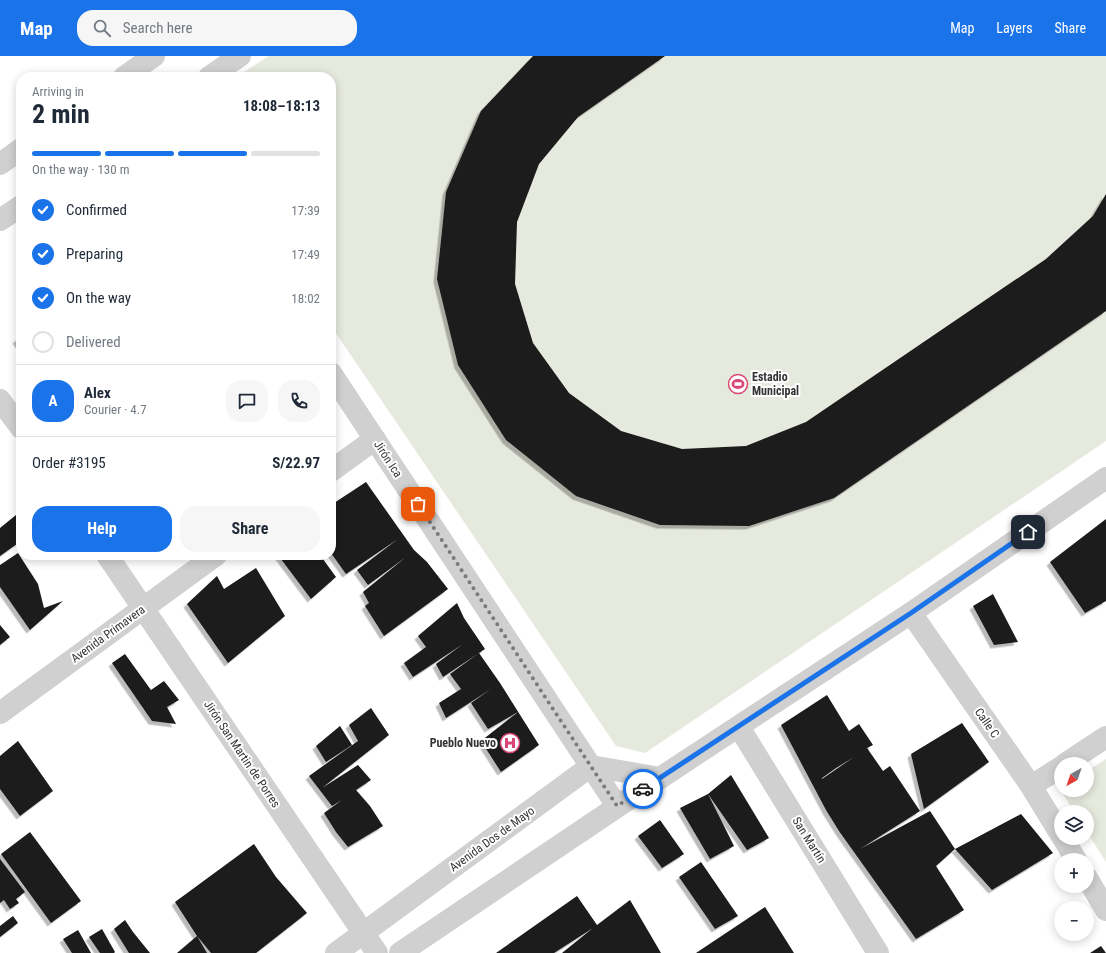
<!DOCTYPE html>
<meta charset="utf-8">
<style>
body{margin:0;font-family:"Roboto Condensed",sans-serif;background:#f6f6f7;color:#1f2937;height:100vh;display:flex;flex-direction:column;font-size:15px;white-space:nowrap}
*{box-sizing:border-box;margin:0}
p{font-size:13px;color:#747a83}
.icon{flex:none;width:22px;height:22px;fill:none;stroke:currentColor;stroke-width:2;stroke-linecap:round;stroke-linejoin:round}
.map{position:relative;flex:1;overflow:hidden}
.sheet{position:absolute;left:16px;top:16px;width:320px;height:488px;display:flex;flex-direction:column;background:#fff;border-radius:16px;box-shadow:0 2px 10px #0003}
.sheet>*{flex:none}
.needle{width:26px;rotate:220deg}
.buttons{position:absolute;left:1054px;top:701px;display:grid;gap:8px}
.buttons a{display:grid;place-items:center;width:40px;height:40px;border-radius:50%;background:#fff;box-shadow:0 2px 10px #0003;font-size:20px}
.pin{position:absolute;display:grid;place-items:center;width:34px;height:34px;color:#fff;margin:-17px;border-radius:8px;box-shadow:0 2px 6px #0006}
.courier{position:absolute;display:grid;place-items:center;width:40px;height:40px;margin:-20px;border:3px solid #1a73e8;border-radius:50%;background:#fff;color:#222;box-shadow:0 1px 5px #0007}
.head em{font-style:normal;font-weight:700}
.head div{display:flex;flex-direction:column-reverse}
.head{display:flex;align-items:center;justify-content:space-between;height:68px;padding:0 16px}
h1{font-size:26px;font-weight:700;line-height:30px}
.bar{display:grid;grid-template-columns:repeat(4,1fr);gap:6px 4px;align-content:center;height:48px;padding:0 16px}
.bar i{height:5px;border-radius:3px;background:#e0e1e3}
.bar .current{background:#1a73e8}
.bar p{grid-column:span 4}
.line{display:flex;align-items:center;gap:10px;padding:0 16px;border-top:1px solid #e0e1e3}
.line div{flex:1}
.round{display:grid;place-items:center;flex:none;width:42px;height:42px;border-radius:16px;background:#f6f6f7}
ol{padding:0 16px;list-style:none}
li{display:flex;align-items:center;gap:12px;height:44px}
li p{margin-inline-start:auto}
li .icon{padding:4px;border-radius:50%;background:#1a73e8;color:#fff;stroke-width:4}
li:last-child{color:#747a83}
li i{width:22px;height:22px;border:2px solid #e0e1e3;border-radius:50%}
.button{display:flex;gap:8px;margin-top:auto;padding:8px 16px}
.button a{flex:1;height:46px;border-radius:16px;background:#1a73e8;color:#fff;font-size:16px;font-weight:700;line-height:46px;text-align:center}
.button a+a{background:#f6f6f7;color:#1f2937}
header{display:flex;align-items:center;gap:24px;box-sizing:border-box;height:56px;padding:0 20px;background:#1a73e8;color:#fff}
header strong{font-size:19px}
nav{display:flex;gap:22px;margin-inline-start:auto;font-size:14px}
.search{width:280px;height:36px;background:#f6f6f7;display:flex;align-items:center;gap:10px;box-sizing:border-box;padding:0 14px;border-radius:16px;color:#747a83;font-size:15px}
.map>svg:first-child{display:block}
.green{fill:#e6e9dd}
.building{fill:#1a1a1a;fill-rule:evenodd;filter:url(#shadow)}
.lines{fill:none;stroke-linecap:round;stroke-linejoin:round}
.street{stroke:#d0d0d0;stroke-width:22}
.done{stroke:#7a7a7a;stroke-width:4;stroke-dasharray:0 7.2}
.route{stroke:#1a73e8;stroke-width:5}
.labels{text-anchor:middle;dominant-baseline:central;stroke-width:4;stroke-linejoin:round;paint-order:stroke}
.poi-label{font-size:12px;font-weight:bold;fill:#333;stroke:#fff;text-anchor:start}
.street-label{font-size:12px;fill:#333;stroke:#fff}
</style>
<header>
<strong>Map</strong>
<div class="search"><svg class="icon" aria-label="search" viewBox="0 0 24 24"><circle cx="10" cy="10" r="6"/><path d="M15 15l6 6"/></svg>Search here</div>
<nav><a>Map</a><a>Layers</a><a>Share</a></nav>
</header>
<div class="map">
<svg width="1106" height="897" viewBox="0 0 1106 897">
<defs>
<filter id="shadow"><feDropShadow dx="-3.5" dy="3.5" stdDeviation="0" flood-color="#0004"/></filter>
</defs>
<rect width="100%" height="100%" fill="#fff"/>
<path class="green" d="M 269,0 L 1106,0 L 1106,385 L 645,697 L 616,690 L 331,270 L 331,21 L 236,21 Z
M 1106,703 L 1106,806 L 1087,776 L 1087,756 L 1074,756 L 1060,733 L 1061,732 L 1061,734 L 1087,734 L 1087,715 Z"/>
<path class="building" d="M 533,0 L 665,0 L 578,61 L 539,108 L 517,166 L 515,228 L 533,287 L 569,337 L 621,375 L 682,393 L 746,390 L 806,366 L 1046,203 L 1093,160 L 1106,138 L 1106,255 L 834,442 L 749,470 L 660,469 L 576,440 L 506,384 L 458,309 L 437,223 L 446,136 L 481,55 Z
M 21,280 L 21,291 L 16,284 Z
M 366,426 L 414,494 L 427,506 L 448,533 L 384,580 L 365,550 L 369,547 L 363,536 L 406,501 L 368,529 L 357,514 L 398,483 L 346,518 L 331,497 L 331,449 Z
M 21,455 L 21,485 L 0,500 L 0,472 Z
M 1106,463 L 1106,545 L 1085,557 L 1050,506 Z
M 18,497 L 38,528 L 44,552 L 63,545 L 30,574 L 0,531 L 0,509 Z
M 278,499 L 320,499 L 336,521 L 311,543 Z
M 256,512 L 285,560 L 228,607 L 187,548 L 217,520 L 224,533 Z
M 993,538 L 1018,586 L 994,589 L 973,550 Z
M 457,547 L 464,562 L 485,593 L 443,621 L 436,608 L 463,588 L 413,621 L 404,607 L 426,591 L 418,580 Z
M 0,569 L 10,581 L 0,589 Z
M 479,597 L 500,627 L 539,689 L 501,716 L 481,685 L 518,656 L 488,673 L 471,647 L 491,633 L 446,662 L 439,647 L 461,633 L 450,618 Z
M 125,598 L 151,634 L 164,625 L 179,644 L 167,651 L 176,668 L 152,665 L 112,607 Z
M 827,639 L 849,675 L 859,668 L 873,689 L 867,692 L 883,715 L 890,710 L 920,755 L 860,793 L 930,755 L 955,793 L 936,810 L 964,854 L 916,883 L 839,775 L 826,754 L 781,669 ZM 854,701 L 822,723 L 822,722 L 836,712 Z
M 371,652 L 389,679 L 322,732 L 358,709 L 371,724 L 356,734 L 370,750 L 383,770 L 348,791 L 336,776 L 324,757 L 342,744 L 332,750 L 309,720 L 358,685 L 349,669 Z
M 962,667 L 989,706 L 924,753 L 911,698 Z
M 340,670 L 352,689 L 326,706 L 316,690 Z
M 18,685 L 53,735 L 20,760 L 0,733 L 0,700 Z
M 731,719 L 769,782 L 747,794 L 708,738 L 734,790 L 710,803 L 680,752 L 708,738 Z
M 1021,758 L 1053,797 L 992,834 L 955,793 Z
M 660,764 L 684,798 L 662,812 L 638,780 Z
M 30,776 L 81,845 L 51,867 L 1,798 Z
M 254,788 L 276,821 L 307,857 L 256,897 L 211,897 L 197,880 L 207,897 L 177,897 L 197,880 L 175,846 Z
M 0,803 L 25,836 L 16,843 L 19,847 L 10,853 L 4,844 L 0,847 Z
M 701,806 L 738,860 L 715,873 L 679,821 Z
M 577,840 L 597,869 L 630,844 L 661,897 L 562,897 L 593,872 L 554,897 L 496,897 Z
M 765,851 L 794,897 L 696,897 Z
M 13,860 L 18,867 L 0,881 L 0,870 Z
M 125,864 L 133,876 L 150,897 L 129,897 L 114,873 Z
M 102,873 L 115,896 L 114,897 L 100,897 L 89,881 Z
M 78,874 L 91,897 L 72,897 L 63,883 Z
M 1101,890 L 1106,897 L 1090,897 Z"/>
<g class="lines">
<path class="street" d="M 124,21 L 154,0
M 209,21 L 240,0
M 0,108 L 21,93
M 0,164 L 21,150
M 331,317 L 617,750
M 0,344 L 21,372
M 331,415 L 375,383
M 107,499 L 377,897
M 911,557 L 1031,730 L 1061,779
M 0,657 L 216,499
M 739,671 L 878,897
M 1065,708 L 1106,681
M 1031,730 L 1061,711
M 1063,782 L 1076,804
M 1087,822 L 1106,854
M 336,897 L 591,710 L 660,722
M 400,897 L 660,722 L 911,557 L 1106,422"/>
</g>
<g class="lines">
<path class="done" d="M 418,448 L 617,750 L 643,733"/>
<path class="route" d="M 643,733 L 911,557 L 1028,476"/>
</g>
<defs>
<g id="stadium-ring" transform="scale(1)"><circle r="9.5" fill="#fff" stroke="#d94675" stroke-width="1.5"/><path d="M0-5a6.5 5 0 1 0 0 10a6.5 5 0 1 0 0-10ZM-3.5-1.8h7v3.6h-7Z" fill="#d94675"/></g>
<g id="hospital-ring" transform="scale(1)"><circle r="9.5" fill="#fff" stroke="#d94675" stroke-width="1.5"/><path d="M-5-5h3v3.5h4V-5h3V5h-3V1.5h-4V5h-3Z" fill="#d94675"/></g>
</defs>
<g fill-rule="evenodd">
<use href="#stadium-ring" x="738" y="328"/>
<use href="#hospital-ring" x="510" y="687"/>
</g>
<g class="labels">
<g class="poi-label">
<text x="752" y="321">Estadio<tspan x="752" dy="14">Municipal</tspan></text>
<text x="496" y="687" text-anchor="end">Pueblo Nuevo</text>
</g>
<g class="street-label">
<text transform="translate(388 403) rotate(57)">Jirón Ica</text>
<text transform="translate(108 578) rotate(-36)">Avenida Primavera</text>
<text transform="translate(987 667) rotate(55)">Calle C</text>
<text transform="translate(242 698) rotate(56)">Jirón San Martin de Porres</text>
<text transform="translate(492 783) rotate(-36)">Avenida Dos de Mayo</text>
<text transform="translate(809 784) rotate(58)">San Martín</text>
</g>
</g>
</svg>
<div class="buttons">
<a><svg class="needle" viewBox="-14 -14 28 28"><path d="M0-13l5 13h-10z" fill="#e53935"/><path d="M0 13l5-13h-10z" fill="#747a83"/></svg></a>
<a><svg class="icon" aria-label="layers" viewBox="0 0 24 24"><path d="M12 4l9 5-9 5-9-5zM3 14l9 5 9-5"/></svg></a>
<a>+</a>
<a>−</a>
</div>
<div class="pin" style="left:418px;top:448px;background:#ea580c"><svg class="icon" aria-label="bag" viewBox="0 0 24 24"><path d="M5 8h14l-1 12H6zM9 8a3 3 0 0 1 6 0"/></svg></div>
<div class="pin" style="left:1028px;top:476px;background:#1f2937"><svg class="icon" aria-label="home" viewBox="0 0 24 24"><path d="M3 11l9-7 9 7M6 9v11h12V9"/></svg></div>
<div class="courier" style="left:643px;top:733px"><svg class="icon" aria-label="car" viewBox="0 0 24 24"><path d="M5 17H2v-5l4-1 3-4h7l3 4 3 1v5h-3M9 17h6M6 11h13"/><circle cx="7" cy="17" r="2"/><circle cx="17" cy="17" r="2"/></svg></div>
<section class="sheet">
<div class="head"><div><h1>2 min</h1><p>Arriving in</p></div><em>18:08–18:13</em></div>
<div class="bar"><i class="current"></i><i class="current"></i><i class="current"></i><i></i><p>On the way · 130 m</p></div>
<ol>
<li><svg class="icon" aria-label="check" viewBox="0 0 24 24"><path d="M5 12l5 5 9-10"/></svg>Confirmed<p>17:39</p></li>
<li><svg class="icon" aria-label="check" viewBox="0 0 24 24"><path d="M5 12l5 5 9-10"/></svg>Preparing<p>17:49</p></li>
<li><svg class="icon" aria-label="check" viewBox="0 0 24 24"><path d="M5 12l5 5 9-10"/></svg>On the way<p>18:02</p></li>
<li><i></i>Delivered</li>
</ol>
<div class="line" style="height:72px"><b class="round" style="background:#1a73e8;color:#fff">A</b><div><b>Alex</b><p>Courier · 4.7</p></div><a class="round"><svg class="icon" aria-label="chat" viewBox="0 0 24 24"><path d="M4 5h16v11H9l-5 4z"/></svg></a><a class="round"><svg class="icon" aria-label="phone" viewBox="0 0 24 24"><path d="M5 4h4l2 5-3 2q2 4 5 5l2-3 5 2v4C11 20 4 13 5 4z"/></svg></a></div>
<div class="line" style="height:52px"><div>Order #3195</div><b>S/22.97</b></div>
<div class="button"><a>Help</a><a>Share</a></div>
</section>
</div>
